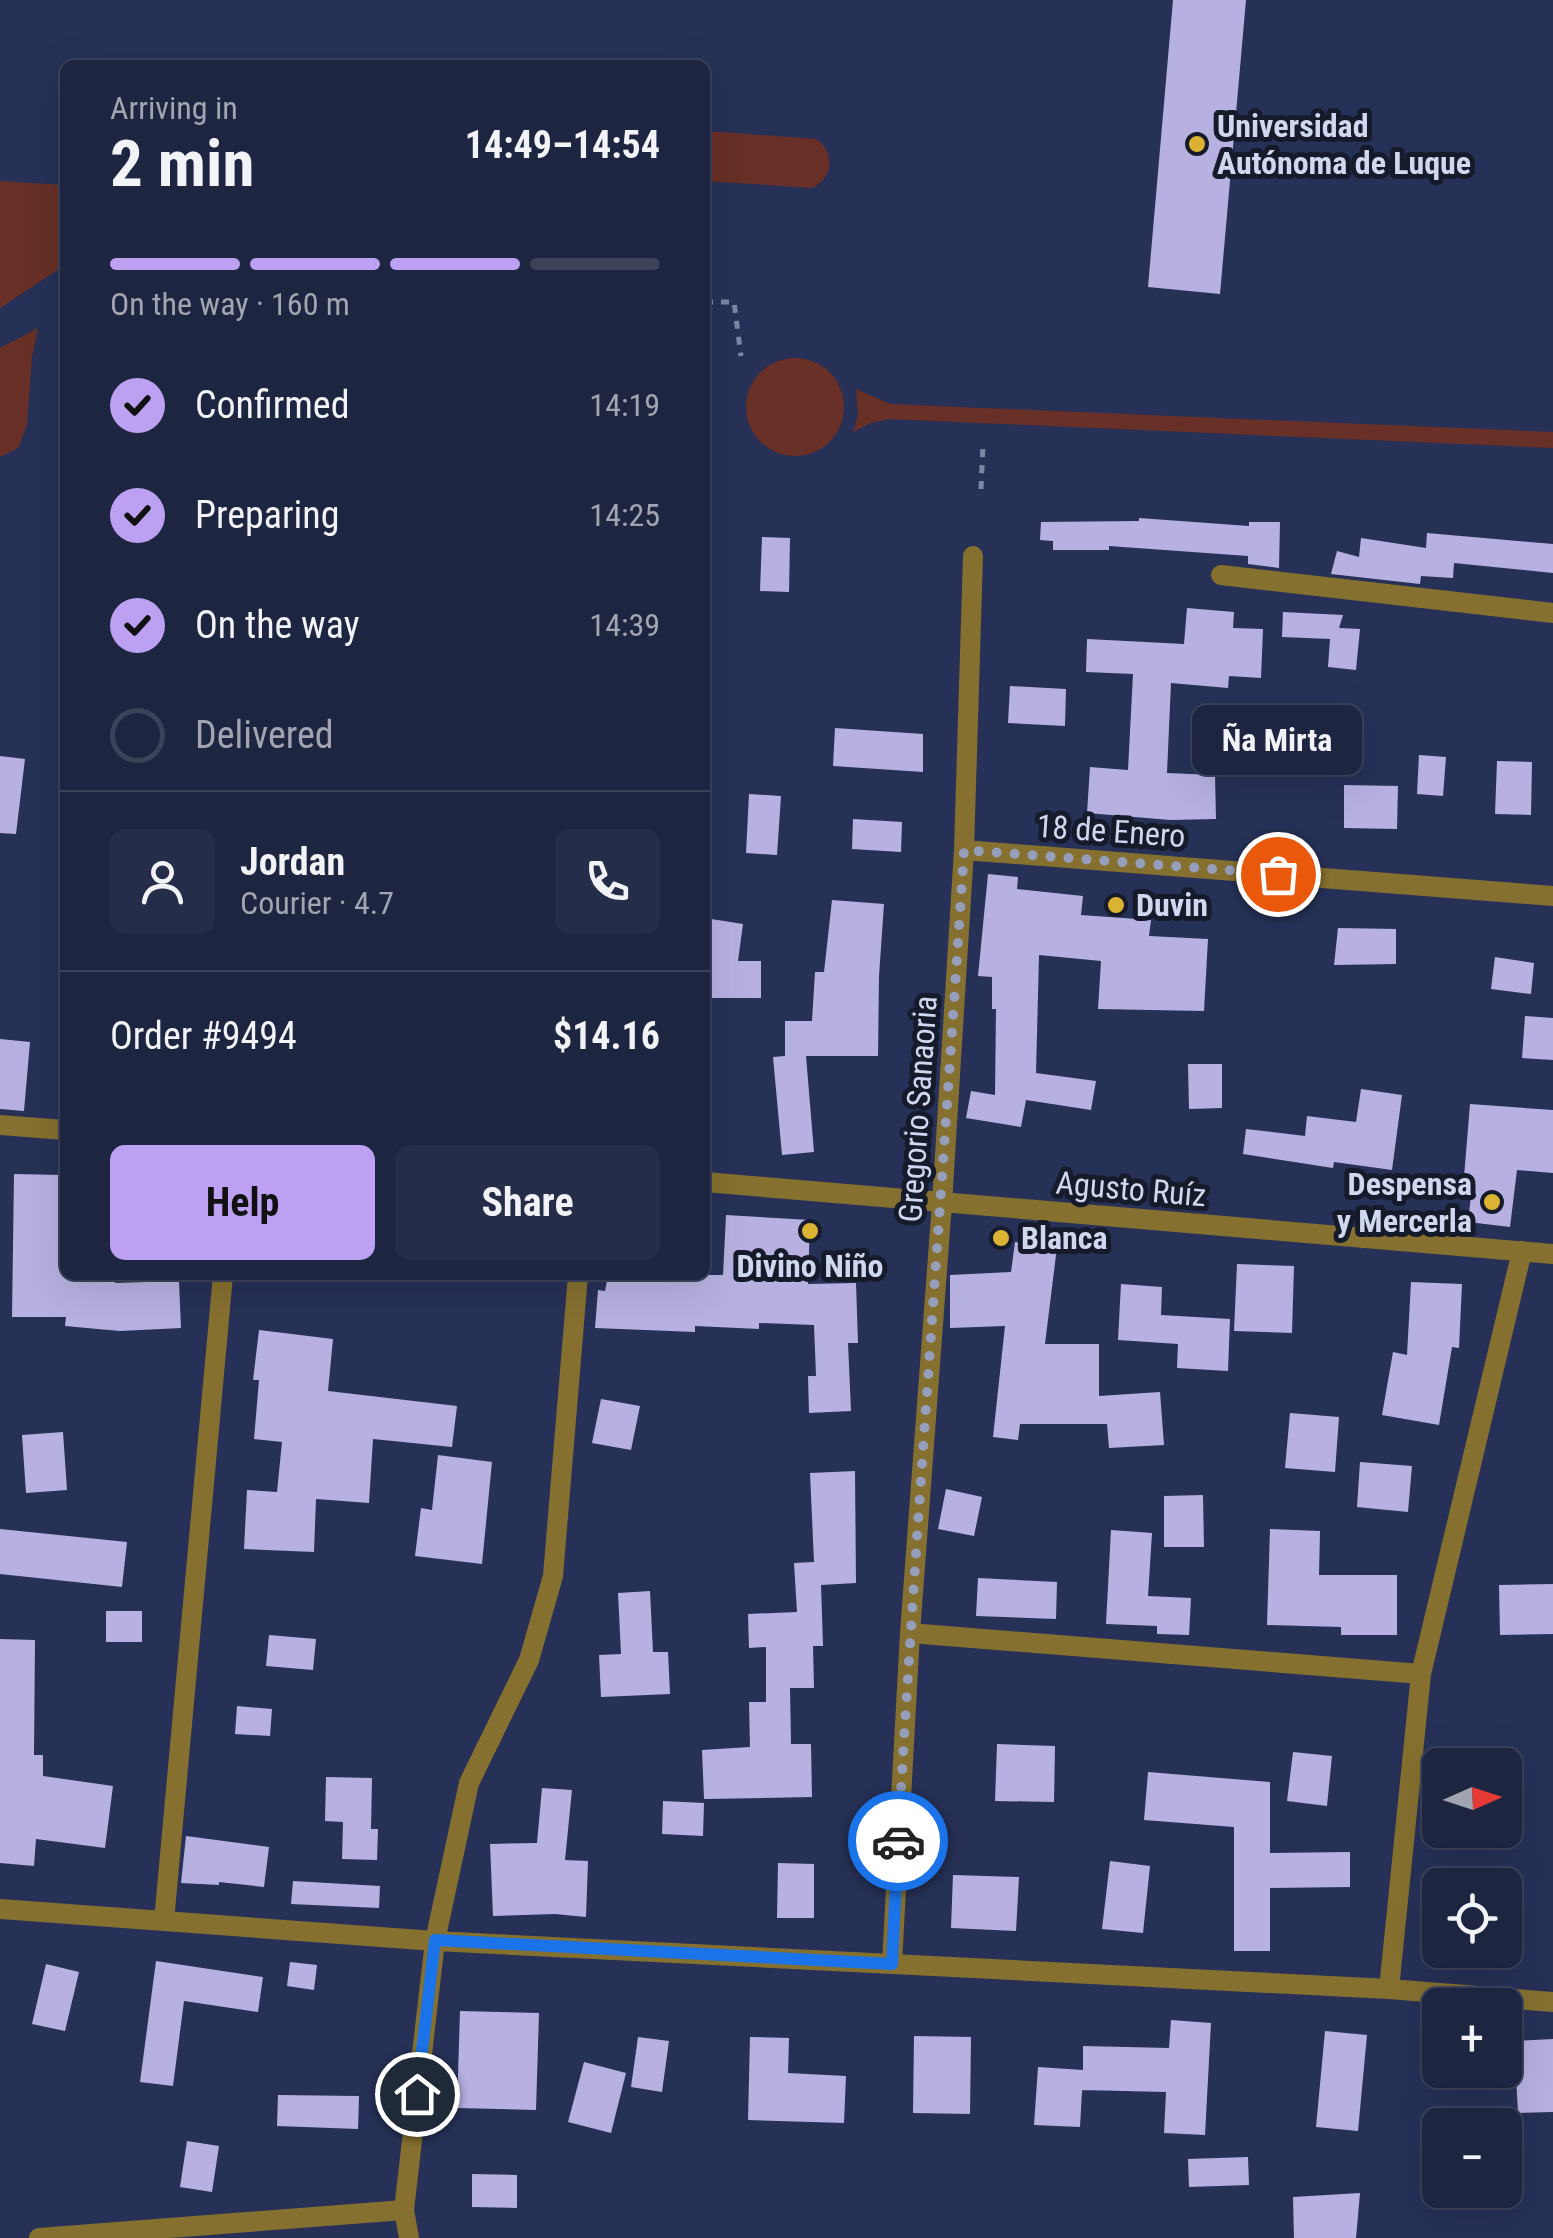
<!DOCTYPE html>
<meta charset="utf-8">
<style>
body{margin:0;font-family:"Roboto Condensed",sans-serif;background:#252d48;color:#f1f3f6;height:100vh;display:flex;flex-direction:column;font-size:38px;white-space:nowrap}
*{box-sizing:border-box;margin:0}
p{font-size:32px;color:#a0a5b1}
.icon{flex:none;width:55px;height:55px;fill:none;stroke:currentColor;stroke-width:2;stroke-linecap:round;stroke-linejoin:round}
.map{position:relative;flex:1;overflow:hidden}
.sheet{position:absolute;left:60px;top:60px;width:650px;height:1220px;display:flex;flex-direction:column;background:#1d2541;border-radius:15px;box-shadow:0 10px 40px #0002,0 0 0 2px #3b425a}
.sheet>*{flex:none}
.needle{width:65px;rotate:87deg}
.buttons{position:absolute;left:1422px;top:1748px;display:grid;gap:20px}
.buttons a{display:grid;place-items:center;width:100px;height:100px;border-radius:15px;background:#1d2541;box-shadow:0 10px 40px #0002,0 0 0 2px #3b425a;font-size:50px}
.pin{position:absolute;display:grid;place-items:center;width:85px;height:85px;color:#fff;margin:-42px;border:5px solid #fff;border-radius:50%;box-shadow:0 2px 10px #0007}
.courier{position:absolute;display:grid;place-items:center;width:100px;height:100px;margin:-50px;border:8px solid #1a73e8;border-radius:50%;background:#fff;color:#222;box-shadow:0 2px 12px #0007}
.bubble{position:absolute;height:70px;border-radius:15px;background:#1d2541;box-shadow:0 10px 40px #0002,0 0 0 2px #3b425a;font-size:32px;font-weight:700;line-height:70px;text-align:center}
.head em{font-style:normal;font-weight:700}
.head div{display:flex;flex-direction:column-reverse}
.head{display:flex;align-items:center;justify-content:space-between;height:170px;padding:0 50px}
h1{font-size:65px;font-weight:700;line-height:75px}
.bar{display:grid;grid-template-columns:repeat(4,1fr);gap:15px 10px;align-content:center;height:120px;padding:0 50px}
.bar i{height:12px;border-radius:8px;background:#3b425a}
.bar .on{background:#bca0f2}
.bar p{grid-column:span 4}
.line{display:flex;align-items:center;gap:25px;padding:0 50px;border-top:2px solid #3b425a}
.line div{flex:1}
.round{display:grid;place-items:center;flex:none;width:105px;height:105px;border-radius:15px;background:#252d48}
ol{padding:0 50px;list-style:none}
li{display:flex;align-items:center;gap:30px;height:110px}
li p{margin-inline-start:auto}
li .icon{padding:10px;border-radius:50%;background:#bca0f2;color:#111;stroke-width:4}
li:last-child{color:#a0a5b1}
li i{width:55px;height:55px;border:5px solid #3b425a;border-radius:50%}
.primary-button{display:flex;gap:20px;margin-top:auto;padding:20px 50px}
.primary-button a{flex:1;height:115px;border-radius:15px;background:#bca0f2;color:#111;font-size:40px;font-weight:700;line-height:115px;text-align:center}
.primary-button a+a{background:#252d48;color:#f1f3f6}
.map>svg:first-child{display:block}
.green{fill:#683027}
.building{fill:#b7b1e1}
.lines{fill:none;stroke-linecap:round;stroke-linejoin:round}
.path{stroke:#7e87a6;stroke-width:5;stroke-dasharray:8 8;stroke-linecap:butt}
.street{stroke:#85702f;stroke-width:20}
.done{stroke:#959eba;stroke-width:10;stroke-dasharray:0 18}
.route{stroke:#1a73e8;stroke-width:12}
.poi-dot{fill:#dab333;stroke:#161b2c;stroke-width:4}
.labels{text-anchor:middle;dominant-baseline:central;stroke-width:10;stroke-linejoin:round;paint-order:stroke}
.poi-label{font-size:32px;font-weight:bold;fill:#d0d8f0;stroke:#161b2c;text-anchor:start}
.street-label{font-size:32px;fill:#d0d8f0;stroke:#161b2c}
</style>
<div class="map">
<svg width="1553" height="2238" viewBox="0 0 1553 2238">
<rect width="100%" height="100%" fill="#273157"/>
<path class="green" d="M 705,131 L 816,139 C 836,152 833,179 812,188 L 705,181 Z
M 0,181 L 65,185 L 65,265 L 0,308 Z
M 38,328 L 32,357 L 27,425 L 18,448 L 0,457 L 0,348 Z
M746 407a49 49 0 1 1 98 0a49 49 0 1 1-98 0Z
M 856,389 L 890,404 L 1553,432 L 1553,448 L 889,419 L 871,423 L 853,432 L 858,415 Z"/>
<path class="building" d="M 1173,0 L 1246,0 L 1220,294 L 1148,287 Z
M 1139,518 L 1249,526 L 1249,522 L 1280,522 L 1279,568 L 1248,564 L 1248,556 L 1109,546 L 1109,550 L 1053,550 L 1053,541 L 1040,540 L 1041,522 L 1139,521 Z
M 1427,533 L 1553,544 L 1553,573 L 1454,563 L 1453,578 L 1421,576 L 1420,584 L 1331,574 L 1337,551 L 1359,557 L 1361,538 L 1426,548 Z
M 762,537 L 790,538 L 789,592 L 760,591 Z
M 1187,608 L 1234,612 L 1233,628 L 1263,629 L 1261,678 L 1229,676 L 1228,688 L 1171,683 L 1167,773 L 1215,775 L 1216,819 L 1170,820 L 1087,813 L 1090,767 L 1128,770 L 1133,674 L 1086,672 L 1087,639 L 1184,644 Z
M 1283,612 L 1343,615 L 1339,628 L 1360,629 L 1356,670 L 1328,667 L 1330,639 L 1282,637 Z
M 1010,686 L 1066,689 L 1065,726 L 1008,723 Z
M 835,728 L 923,734 L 923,772 L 833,766 Z
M 1258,741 L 1341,742 L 1341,770 L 1258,770 Z
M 1419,755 L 1446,757 L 1443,796 L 1417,794 Z
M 0,756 L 25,759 L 16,834 L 0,833 Z
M 1497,761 L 1532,762 L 1531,815 L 1495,814 Z
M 1344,785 L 1398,786 L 1397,829 L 1344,828 Z
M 749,794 L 781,796 L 777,855 L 746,853 Z
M 853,819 L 902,822 L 901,852 L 852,849 Z
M 988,874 L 1018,877 L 1017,889 L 1083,896 L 1081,915 L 1151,920 L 1149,936 L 1208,939 L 1204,1011 L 1098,1009 L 1101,961 L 1039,955 L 1036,1073 L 1096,1081 L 1091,1110 L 1026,1100 L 1021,1127 L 966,1118 L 971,1091 L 995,1095 L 996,1009 L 992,1009 L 992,977 L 978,976 Z
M 832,900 L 884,904 L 879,976 L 878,1056 L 806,1056 L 814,1152 L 782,1155 L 773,1057 L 785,1056 L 785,1021 L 812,1021 L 815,972 L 824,972 Z
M 705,918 L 743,924 L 738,961 L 761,961 L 761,998 L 705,998 Z
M 1338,928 L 1396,929 L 1396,964 L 1334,965 Z
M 1495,957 L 1534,963 L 1531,994 L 1491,989 Z
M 1525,1016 L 1553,1018 L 1553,1060 L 1522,1058 Z
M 0,1039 L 30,1042 L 24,1111 L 0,1109 Z
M 1188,1064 L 1222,1064 L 1222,1108 L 1189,1109 Z
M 1361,1089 L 1402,1095 L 1392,1170 L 1334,1162 L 1333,1168 L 1243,1154 L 1246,1129 L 1305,1136 L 1307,1116 L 1356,1122 Z
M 1470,1104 L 1553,1110 L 1553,1173 L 1517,1170 L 1510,1227 L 1468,1222 L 1473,1178 L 1464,1177 Z
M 14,1174 L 62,1175 L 61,1275 L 116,1275 L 115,1283 L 179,1281 L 181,1328 L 120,1331 L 65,1326 L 66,1317 L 12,1317 Z
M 726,1215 L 810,1220 L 808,1284 L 856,1283 L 858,1343 L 848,1343 L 851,1411 L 809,1413 L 808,1376 L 816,1376 L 814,1325 L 759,1323 L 759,1329 L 695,1326 L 695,1332 L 595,1328 L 598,1290 L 605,1291 L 608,1275 L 723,1275 Z
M 1015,1242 L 1057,1247 L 1045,1344 L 1099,1344 L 1099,1396 L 1160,1392 L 1164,1445 L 1109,1448 L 1107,1424 L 1020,1424 L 1018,1440 L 993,1437 L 1005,1326 L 950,1328 L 950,1275 L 1011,1272 Z
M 1237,1264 L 1294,1266 L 1292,1333 L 1234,1331 Z
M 1411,1282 L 1462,1284 L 1459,1348 L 1452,1347 L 1439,1425 L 1382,1415 L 1393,1352 L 1407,1355 Z
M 1121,1284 L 1162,1287 L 1161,1315 L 1230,1319 L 1228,1371 L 1177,1368 L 1178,1344 L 1118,1340 Z
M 259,1330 L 333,1339 L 328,1391 L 457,1406 L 452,1447 L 373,1439 L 369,1503 L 316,1499 L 314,1552 L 244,1549 L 247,1490 L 277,1492 L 282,1442 L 254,1439 L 259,1380 L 253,1380 Z
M 601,1399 L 640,1406 L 631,1450 L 592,1443 Z
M 1290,1413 L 1339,1417 L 1335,1472 L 1285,1468 Z
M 63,1432 L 67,1490 L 26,1493 L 22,1435 Z
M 438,1455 L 492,1462 L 482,1564 L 415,1556 L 421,1508 L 432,1510 Z
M 1360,1462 L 1412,1466 L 1408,1512 L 1357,1507 Z
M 855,1471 L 856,1583 L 821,1585 L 823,1646 L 813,1646 L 814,1688 L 790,1688 L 791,1744 L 811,1744 L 812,1797 L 704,1799 L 702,1750 L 750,1747 L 749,1702 L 766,1702 L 766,1647 L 749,1648 L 748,1614 L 797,1612 L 794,1563 L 814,1562 L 810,1473 Z
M 946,1489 L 982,1497 L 974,1536 L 938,1529 Z
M 1203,1495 L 1204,1547 L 1164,1547 L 1164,1496 Z
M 0,1529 L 127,1542 L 122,1587 L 0,1574 Z
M 1270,1529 L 1320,1531 L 1319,1575 L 1397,1575 L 1397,1635 L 1341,1635 L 1341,1627 L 1267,1625 Z
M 1111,1530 L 1152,1533 L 1148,1596 L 1191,1598 L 1189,1635 L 1157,1634 L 1157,1626 L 1106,1624 Z
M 978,1578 L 1057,1582 L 1056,1619 L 976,1616 Z
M 1553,1584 L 1553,1634 L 1500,1635 L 1499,1585 Z
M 650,1591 L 653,1652 L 668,1652 L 670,1694 L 601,1697 L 599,1655 L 621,1654 L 618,1593 Z
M 106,1611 L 142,1611 L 142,1642 L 106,1642 Z
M 269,1635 L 316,1639 L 313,1670 L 266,1666 Z
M 0,1639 L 35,1640 L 34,1755 L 43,1755 L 43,1776 L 113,1786 L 105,1848 L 36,1839 L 34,1866 L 0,1863 Z
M 237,1706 L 272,1709 L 270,1736 L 235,1734 Z
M 997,1744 L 1055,1746 L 1054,1802 L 995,1801 Z
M 1293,1752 L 1332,1756 L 1327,1806 L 1287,1801 Z
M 1148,1772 L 1270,1782 L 1270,1853 L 1350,1852 L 1350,1887 L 1270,1888 L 1270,1951 L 1234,1951 L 1234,1827 L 1144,1820 Z
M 326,1777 L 372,1778 L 371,1829 L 378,1829 L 377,1860 L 342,1859 L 343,1822 L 325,1821 Z
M 542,1788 L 572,1790 L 565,1860 L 588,1861 L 586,1917 L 555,1914 L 493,1916 L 490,1844 L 537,1843 Z
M 663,1801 L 704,1803 L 703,1836 L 662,1834 Z
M 186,1836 L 269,1847 L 264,1887 L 219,1882 L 219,1885 L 181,1883 Z
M 1110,1861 L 1150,1866 L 1143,1933 L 1102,1929 Z
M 778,1863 L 814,1864 L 814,1918 L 777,1918 Z
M 953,1875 L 1019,1877 L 1016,1931 L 951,1928 Z
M 293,1881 L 380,1886 L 379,1908 L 291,1904 Z
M 156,1961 L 263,1977 L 258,2012 L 184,2001 L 173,2086 L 140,2082 Z
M 290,1962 L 317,1965 L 314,1990 L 287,1986 Z
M 46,1964 L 79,1972 L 65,2031 L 32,2024 Z
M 460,2011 L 539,2013 L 536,2110 L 457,2108 Z
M 1171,2020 L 1211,2023 L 1205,2135 L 1164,2133 L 1166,2092 L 1082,2090 L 1083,2073 L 1080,2127 L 1034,2125 L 1038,2067 L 1083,2070 L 1083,2046 L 1169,2048 Z
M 1325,2031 L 1367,2035 L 1358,2131 L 1316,2127 Z
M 914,2036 L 971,2037 L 970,2114 L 913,2113 Z
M 638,2037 L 669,2041 L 662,2092 L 631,2087 Z
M 750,2037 L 789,2038 L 788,2073 L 846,2076 L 844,2123 L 748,2120 Z
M 1553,2039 L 1553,2112 L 1518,2113 L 1514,2041 Z
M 584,2062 L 626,2073 L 611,2133 L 568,2122 Z
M 278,2095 L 359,2096 L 358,2129 L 277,2126 Z
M 187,2141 L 219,2146 L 212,2192 L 180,2187 Z
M 1248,2157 L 1249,2185 L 1189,2187 L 1188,2159 Z
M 472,2174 L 517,2175 L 517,2208 L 472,2207 Z
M 1360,2193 L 1356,2238 L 1294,2238 L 1293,2197 Z"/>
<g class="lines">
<path class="path" d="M 705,302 L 734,302 L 741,356
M 981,489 L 983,445"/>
<path class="street" d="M 1221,575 L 1553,613
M 964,850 L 1553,896
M 0,1125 L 65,1130
M 705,1182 L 1553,1254
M 910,1633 L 1421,1674
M 0,1909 L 435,1941 L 1389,1989 L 1553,2002
M 164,1921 L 223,1275
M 892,1963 L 910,1633 L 942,1203 L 964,850 L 973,556
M 1389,1989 L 1421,1674 L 1522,1251
M 39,2238 L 404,2210
M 409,2238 L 404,2210 L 435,1941 L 469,1783 L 529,1660 L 553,1576 L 578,1275"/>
</g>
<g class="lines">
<path class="done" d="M 898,1841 C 917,1510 943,1180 964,850 L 1278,874"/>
<path class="route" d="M 417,2094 L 435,1940 L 892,1964 L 898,1841"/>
</g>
<g class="poi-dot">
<circle cx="1197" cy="144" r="10"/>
<circle cx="1116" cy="905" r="10"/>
<circle cx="1492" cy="1202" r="10"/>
<circle cx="810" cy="1231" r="10"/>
<circle cx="1001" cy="1238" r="10"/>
</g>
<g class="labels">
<g class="poi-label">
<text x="1217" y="126">Universidad<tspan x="1217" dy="37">Autónoma de Luque</tspan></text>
<text x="1136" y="905">Duvin</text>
<text x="1472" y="1184" text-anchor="end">Despensa<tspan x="1472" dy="37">y Mercerla</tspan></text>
<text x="1021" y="1238">Blanca</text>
<text x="810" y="1266" text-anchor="middle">Divino Niño</text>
</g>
<g class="street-label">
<text transform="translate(1111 831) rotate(4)">18 de Enero</text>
<text transform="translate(918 1109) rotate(-86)">Gregorio Sanaoria</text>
<text transform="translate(1131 1189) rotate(5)">Agusto Ruíz</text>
</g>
</g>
</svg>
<div class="buttons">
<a><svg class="needle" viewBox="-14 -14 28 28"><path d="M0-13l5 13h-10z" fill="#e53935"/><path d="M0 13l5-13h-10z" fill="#a0a5b1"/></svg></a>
<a><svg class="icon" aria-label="locate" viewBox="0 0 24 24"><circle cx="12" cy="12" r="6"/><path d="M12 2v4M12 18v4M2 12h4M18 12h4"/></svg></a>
<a>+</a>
<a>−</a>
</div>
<div class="pin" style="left:1278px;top:874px;background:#ea580c"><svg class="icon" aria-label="bag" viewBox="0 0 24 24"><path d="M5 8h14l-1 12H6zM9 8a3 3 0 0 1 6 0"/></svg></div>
<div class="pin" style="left:417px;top:2094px;background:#1f2937"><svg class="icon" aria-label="home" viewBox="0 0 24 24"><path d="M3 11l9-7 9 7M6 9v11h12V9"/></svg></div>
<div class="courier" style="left:898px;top:1841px"><svg class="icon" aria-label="car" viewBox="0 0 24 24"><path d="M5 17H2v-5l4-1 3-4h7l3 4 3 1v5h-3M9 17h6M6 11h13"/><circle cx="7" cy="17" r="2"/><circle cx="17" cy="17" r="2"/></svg></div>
<div class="bubble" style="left:1192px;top:705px;width:170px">Ña Mirta</div>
<section class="sheet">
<div class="head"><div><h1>2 min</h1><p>Arriving in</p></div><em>14:49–14:54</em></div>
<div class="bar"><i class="on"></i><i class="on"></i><i class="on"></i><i></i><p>On the way · 160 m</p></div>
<ol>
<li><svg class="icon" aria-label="check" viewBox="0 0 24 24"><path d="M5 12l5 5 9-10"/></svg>Confirmed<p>14:19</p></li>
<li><svg class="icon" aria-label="check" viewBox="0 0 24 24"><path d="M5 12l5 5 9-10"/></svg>Preparing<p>14:25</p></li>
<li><svg class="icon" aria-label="check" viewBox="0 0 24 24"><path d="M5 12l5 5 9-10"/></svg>On the way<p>14:39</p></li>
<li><i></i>Delivered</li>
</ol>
<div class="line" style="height:180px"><a class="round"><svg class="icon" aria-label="person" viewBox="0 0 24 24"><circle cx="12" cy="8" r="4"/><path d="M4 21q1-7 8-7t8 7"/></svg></a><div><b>Jordan</b><p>Courier · 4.7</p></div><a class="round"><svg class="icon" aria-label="phone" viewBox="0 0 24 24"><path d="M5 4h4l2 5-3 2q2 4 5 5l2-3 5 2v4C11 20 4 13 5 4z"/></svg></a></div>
<div class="line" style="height:130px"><div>Order #9494</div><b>$14.16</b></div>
<div class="primary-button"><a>Help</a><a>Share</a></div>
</section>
</div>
